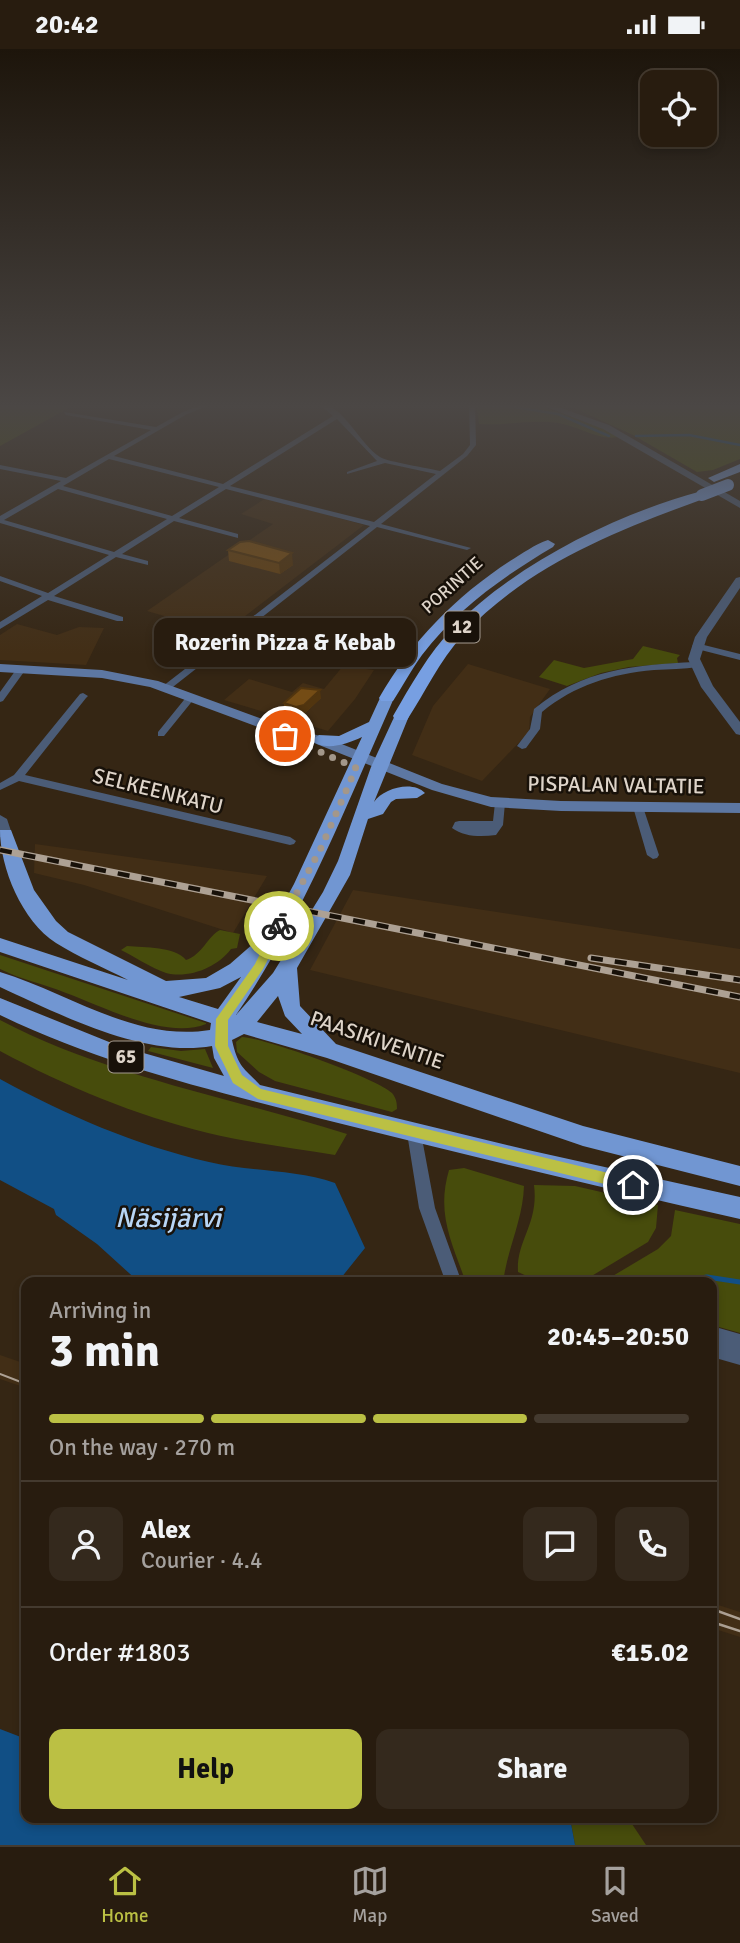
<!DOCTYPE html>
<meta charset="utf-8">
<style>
body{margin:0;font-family:Signika,sans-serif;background:#34291d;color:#f1f3f6;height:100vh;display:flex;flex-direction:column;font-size:26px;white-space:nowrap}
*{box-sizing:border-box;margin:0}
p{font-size:23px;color:#a5a19e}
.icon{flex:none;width:38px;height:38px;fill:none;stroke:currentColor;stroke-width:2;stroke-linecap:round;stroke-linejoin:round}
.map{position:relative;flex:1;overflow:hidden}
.sheet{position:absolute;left:21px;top:1228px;width:696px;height:546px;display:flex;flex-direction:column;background:#281c0f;border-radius:14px;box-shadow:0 4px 10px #0003,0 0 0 2px #443a2f}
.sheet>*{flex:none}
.buttons{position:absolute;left:640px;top:21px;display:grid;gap:14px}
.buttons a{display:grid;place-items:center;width:77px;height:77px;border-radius:14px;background:#281c0f;box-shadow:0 4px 10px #0003,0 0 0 2px #443a2f;font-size:35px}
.pin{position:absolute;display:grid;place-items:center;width:60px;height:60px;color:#fff;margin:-30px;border:4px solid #fff;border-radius:50%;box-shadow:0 2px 7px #0007}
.courier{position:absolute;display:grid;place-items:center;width:70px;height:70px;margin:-35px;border:5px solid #bbc044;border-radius:50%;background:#fff;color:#222;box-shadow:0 2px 9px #0007}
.bubble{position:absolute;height:49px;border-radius:14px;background:#281c0f;box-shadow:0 4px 10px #0003,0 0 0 2px #443a2f;font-size:23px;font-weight:700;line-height:49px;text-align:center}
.head em{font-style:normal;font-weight:700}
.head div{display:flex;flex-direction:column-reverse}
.head{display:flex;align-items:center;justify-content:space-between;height:119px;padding:0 28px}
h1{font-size:46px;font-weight:700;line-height:52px}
.bar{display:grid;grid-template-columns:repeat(4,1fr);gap:10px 7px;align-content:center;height:84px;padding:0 28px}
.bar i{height:9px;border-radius:5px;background:#443a2f}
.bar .current{background:#bbc044}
.bar p{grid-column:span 4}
.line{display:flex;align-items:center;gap:18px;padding:0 28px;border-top:2px solid #443a2f}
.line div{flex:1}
.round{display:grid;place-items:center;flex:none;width:74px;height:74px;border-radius:14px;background:#34291d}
.cta{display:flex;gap:14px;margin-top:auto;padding:14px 28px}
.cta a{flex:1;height:80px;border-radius:14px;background:#bbc044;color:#111;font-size:28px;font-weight:700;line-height:80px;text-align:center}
.cta a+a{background:#34291d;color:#f1f3f6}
.status{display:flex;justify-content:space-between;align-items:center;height:49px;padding:0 35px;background:#281c0f;direction:ltr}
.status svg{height:19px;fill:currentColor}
.dock{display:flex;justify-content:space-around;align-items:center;height:98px;border-top:2px solid #443a2f;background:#281c0f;font-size:19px;color:#a5a19e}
.dock a{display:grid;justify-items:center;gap:4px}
.dock .current{color:#bbc044}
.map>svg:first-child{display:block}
.built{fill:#422e16}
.green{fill:#474c0c}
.water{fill:#114f85}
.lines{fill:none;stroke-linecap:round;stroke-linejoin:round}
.stream-far1{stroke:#114f85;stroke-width:2.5}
.stream{stroke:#114f85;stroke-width:5}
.minor{fill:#4b5c77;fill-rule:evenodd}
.tertiary{fill:#4b5c77;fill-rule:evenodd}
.secondary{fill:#5d77a2;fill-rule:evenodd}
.trunk{fill:#7196d2;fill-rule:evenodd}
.motorway{fill:#779fe2;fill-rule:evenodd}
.tram-far1{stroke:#ada194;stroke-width:2}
.tram{stroke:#ada194;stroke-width:2.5}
.rail-casing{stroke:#ada194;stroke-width:7}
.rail{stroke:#181109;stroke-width:4.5;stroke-dasharray:12;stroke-linecap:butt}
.motorway-bridge{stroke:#779fe2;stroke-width:12}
.wall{fill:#644112}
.shaded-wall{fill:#51350f}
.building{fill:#744c15;stroke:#51350f;stroke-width:2}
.route{fill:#bbc044}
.done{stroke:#a3978a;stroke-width:7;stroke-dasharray:0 12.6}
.labels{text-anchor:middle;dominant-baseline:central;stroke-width:5;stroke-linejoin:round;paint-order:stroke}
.far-street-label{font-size:18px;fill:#ded4c9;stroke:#181109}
.shield{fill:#181109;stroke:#a39a8f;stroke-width:2}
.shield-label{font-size:19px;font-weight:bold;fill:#ded4c9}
.street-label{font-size:21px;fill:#ded4c9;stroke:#181109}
.near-water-label{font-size:28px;font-style:italic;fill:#b8d6f6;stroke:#181109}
</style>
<div class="status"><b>20:42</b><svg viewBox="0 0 49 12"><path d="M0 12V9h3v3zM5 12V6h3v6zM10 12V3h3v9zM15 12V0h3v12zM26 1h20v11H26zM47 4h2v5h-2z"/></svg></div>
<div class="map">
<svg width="740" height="1796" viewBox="0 0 740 1796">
<rect width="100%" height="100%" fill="#352614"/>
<path class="built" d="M 266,449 L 364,476 L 223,584 L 147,562 L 273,475 L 241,465 Z
M 17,575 L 57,586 L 79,578 L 104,579 L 86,616 L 0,611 L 0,586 Z
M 468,615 L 550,640 L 530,668 L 529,683 L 482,732 L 412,706 L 433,657 Z
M 343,617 L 374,621 L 355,650 L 328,682 L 224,651 L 249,630 L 292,643 L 303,634 L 324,640 Z
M 35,795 L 267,827 L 233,884 L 84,836 L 34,824 Z
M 353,841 L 740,900 L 740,1024 L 310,921 Z
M 0,1306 L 26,1315 L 26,1339 L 0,1330 Z
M 712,1554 L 740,1563 L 740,1588 L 712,1579 Z"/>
<path class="green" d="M 0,354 L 78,354 L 0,397 Z
M 476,354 L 532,354 L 603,379 L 618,388 C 599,392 578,377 558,374 C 531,370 506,377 479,375 Z
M 556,354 L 740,354 L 740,410 L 713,421 L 697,423 L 633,386 L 574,359 Z
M 643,597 L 680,606 L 677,609 L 678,614 L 629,618 L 601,624 L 567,637 L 539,628 L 554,611 L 584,619 L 633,610 Z
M 220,881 L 240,885 L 237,899 L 231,900 C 218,918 189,930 166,924 C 151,919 135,908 121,901 L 127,897 C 145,899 175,897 186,911 C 202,906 208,887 220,881 Z
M 0,906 L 206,974 L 206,975 C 167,991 104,958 66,944 C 44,935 22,931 0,920 Z
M 0,971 C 106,1027 233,1049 347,1085 L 335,1106 C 293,1099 250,1094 208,1084 C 135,1066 67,1038 0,1002 Z
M 242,988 C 265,989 376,1029 392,1044 C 396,1049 397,1053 397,1060 L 392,1063 L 275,1032 L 259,1023 L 237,1003 L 236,993 Z
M 151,998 L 181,1002 L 205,1000 L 213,1019 L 148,1002 Z
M 464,1119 L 524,1137 C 523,1171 507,1200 503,1234 L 466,1234 C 452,1193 436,1165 449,1121 Z
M 534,1136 L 575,1137 L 658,1156 L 656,1179 L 648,1193 L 580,1234 L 542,1234 L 518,1223 C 516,1191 539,1175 534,1136 Z
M 675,1161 L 740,1175 L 740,1284 L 712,1276 L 712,1234 L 601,1234 L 658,1200 L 671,1187 Z
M 570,1769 L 628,1769 L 646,1796 L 575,1796 Z"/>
<path class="water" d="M 0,1030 C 66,1066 135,1096 209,1113 C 251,1123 294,1120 335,1134 L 365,1199 L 337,1234 L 140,1234 L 97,1195 L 56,1166 L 54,1160 L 0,1131 Z
M 0,1680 L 26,1690 L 26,1769 L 570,1769 L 575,1796 L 0,1796 Z"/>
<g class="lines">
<path class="stream-far1" d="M 452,354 L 460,355
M 481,356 L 508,357 L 558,365 L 609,387
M 636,387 L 689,386 L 740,396"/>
<path class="stream" d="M 675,1234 L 707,1228 L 740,1233"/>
<path class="minor" d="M 207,354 L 215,354 L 187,365 L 114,407 L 223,435 L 333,367 L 318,354 C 342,353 361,397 380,408 C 388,413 428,419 440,422 L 463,405 L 470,396 L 469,354 L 475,354 L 476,396 L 467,407 L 381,475 L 471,499 L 467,501 L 377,478 L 169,641 L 163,641 L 163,637 L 370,477 L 226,440 L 179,469 L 238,485 L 238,489 L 174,472 L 122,505 L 148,512 L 148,516 L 116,508 L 54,547 L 123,568 L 123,572 L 117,572 L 48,551 L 0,580 L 0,573 L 42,547 L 0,532 L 0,527 L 48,544 L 109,506 L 0,474 L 0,467 L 61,432 L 0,420 L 0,416 L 66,429 L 151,381 L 66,366 L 64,363 L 156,378 L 183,363 ZM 337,370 L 377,412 L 347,423 L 347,425 L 385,414 L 436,425 L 374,473 L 230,437 ZM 109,410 L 219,438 L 172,467 L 63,437 ZM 58,440 L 167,470 L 114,503 L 4,471 Z
M 696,594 L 740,605 L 740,611 L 693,599 L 692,597 Z
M 695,613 L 698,614 L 698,618 C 684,620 669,620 654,621 C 611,625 575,636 542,663 L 540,680 L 526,699 L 522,700 L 517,697 L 530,680 L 534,660 C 583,620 634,616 695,613 Z
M 21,617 L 26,620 L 3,652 L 0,653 L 0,643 L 18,618 Z
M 83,644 L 88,647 L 86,649 L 25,726 L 290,788 L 296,792 L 294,795 L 290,796 L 19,732 L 0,741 L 0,734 L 14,726 L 80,645 Z
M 191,645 L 196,648 L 194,650 L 164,687 L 158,687 L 158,683 L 188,646 Z
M 500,751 L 505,754 L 503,776 L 496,786 C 481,788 464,788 452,779 L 455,773 L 459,772 L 493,772 L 495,754 Z
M 638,755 L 643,758 L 659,806 L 657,809 L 653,810 L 647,806 L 633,758 Z
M 414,1078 L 419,1080 L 421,1084 L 435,1159 L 462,1234 L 446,1234 L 419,1159 L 407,1084 L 409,1080 Z
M 712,1277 L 740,1285 L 740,1316 L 712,1308 Z"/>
<path class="tertiary" d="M 536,354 L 547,354 L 609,376 L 740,452 L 740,459 L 603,380 Z
M 740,528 L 740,539 L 707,588 L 700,610 L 713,637 L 740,673 L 740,686 L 736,685 L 701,638 L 688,610 L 695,588 L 736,529 Z
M 0,766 L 7,770 L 12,785 L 10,788 L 0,788 Z"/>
<path class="secondary" d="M 0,615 L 102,621 L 158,632 L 276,675 L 324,688 L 442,735 L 491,748 L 561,752 L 740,754 L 740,764 L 561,762 L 491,758 L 432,741 L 314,694 L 266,681 L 150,638 L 102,629 L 0,623 Z"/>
<path class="trunk" d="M 387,645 L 394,649 C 346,757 303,868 236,966 L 273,924 L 323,843 L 338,812 L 371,718 L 396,664 L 406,664 L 409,667 L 374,753 C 383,739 413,731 425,744 L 417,749 L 396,750 L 391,753 L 383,765 L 368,770 L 350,826 L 297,919 L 300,957 L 336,995 L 583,1077 L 740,1117 L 740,1137 L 583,1097 L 327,1009 L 244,985 L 232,991 C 238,1018 243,1018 260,1036 L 528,1101 L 740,1148 L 740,1170 C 600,1138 461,1105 322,1070 C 212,1041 103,1016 0,966 L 0,949 L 119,997 L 224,1027 L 214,1009 L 212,997 C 144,1009 61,966 0,938 L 0,923 C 69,944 135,993 210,981 L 211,974 L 0,903 L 0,889 L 128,931 C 105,919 78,908 56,894 C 22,872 0,819 0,781 L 11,781 L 34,841 L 56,872 L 68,883 L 166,932 L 206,929 L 230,915 L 254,894 L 263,892 L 294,835 L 362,688 C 347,695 325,703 311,691 L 319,686 L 339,687 L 369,673 L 380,649 ZM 241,928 L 218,960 L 179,948 L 220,939 ZM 278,947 L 285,967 L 302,985 L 257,973 Z"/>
<path class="motorway" d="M 740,415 L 740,423 L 714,433 L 708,429 Z
M 702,442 L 708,446 L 706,449 C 618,481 528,516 463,586 C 439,612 426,642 407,671 L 395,671 L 393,667 C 411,636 428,605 453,579 C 515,515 616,465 702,442 Z
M 548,491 L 555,495 L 553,498 C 504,527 457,560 422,606 C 411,621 403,637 393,652 L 381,652 L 379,649 C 412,592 455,548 510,512 C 522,505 535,495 548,491 Z"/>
<path class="tram-far1" d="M 0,1325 L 26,1335"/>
<path class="tram" d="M 712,1560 L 740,1570
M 712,1573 L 740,1582"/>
<g class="rail-casing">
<path id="rail" d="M 0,801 L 740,948
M 591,909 L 740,931"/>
</g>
<use href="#rail" class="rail"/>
<path class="motorway-bridge" d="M 702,446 L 728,436"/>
</g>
<path class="wall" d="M 228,501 L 293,516 L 280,525 L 229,512 Z
M 321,649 L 305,664 L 297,666 L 284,662 L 284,654 Z"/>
<path class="shaded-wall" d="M 292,504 L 293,516 L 280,525 L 279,514 Z
M 320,641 L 321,649 L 305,664 L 297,666 L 296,658 Z"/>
<path class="building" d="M 249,492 L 292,504 L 279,514 L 228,501 L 240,493 Z
M 301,639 L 320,641 L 304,656 L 296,658 L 284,654 Z"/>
<linearGradient id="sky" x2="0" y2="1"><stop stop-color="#1d150b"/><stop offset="0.59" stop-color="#4b4745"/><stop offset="1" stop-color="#4b4745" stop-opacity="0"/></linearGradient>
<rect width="740" height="605" fill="url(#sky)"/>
<path class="route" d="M 279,873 L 285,877 L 263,920 L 228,971 L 228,997 L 242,1026 L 261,1040 L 633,1130 L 638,1131 L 638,1140 L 633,1142 L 258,1050 L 233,1034 L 215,997 L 216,970 L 255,915 L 275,874 Z"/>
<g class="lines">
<path class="done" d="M 279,877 L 321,799 L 356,719 L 285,687"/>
</g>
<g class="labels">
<g class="far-street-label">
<text transform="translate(452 536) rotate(-42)">PORINTIE</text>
</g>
<g class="shield">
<rect x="444.5" y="562.5" width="35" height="31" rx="5"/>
<rect x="108.5" y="992.5" width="35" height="31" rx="5"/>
</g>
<g class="shield-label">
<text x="462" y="578">12</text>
<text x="126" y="1008">65</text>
</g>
<g class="street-label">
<text transform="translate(616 736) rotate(1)">PISPALAN VALTATIE</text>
<text transform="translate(158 742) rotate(14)">SELKEENKATU</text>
<text transform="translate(377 991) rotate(19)">PAASIKIVENTIE</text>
</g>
<g class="near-water-label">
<text x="168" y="1169">Näsijärvi</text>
</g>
</g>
</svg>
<div class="buttons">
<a><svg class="icon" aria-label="locate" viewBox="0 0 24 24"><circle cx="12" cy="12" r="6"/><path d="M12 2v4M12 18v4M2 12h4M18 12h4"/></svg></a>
</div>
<div class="pin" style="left:285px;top:687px;background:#ea580c"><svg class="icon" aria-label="bag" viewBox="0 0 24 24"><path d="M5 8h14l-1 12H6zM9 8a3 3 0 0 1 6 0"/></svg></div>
<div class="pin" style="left:633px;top:1136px;background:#1f2937"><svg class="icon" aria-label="home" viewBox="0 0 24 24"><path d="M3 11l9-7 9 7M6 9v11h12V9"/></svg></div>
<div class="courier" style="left:279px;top:877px"><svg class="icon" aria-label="bike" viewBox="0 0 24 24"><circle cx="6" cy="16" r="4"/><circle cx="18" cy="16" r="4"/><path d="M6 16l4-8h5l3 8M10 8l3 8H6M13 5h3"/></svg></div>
<div class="bubble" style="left:154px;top:569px;width:262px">Rozerin Pizza &amp; Kebab</div>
<section class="sheet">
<div class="head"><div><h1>3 min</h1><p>Arriving in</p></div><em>20:45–20:50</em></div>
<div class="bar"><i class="current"></i><i class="current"></i><i class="current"></i><i></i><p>On the way · 270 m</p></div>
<div class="line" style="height:126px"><a class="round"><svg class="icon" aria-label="person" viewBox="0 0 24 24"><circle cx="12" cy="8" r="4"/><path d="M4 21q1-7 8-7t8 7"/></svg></a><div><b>Alex</b><p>Courier · 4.4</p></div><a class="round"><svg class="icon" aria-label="chat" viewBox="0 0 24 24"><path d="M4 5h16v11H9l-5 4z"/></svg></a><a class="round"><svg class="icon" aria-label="phone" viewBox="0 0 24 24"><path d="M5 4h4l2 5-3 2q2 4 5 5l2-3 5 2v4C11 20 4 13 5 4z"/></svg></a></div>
<div class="line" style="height:91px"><div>Order #1803</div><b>€15.02</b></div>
<div class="cta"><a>Help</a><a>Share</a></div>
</section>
</div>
<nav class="dock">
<a class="current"><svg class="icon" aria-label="home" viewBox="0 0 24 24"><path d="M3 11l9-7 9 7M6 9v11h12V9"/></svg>Home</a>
<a><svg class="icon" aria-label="map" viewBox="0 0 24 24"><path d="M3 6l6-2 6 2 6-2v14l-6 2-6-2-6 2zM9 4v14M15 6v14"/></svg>Map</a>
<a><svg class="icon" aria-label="saved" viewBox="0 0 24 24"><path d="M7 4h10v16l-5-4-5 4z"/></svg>Saved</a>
</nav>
